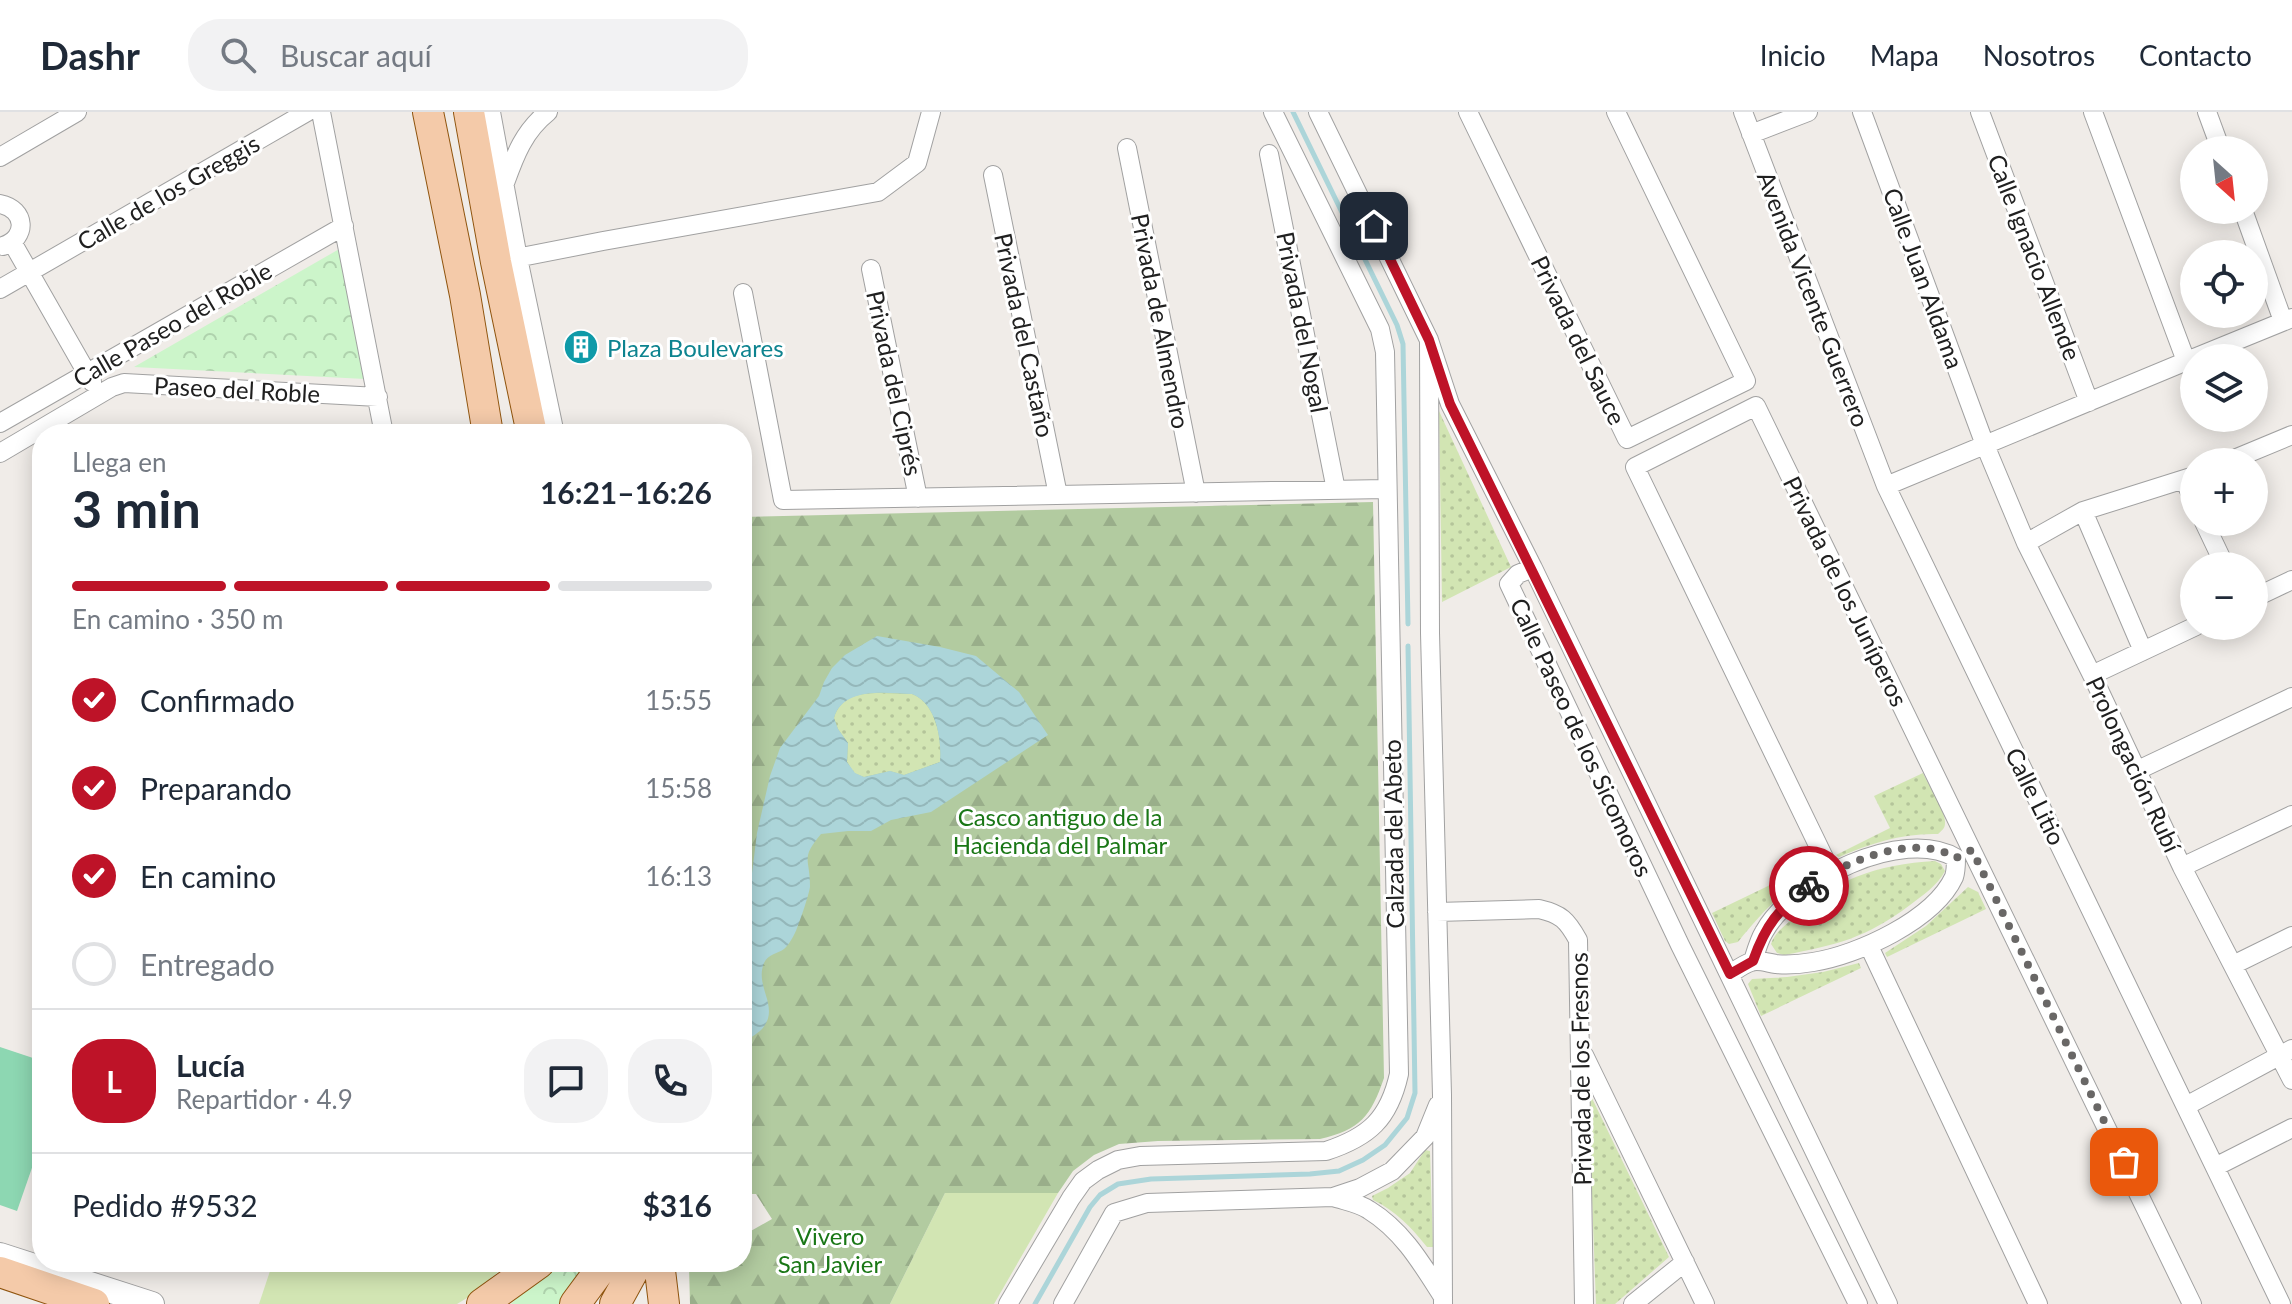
<!DOCTYPE html>
<html lang="es">
<meta charset="utf-8">
<style>
body{margin:0;font-family:Lato,sans-serif;background:#f2f2f3;color:#1f2937;height:100vh;display:flex;flex-direction:column;font-size:30px;white-space:nowrap}
*{box-sizing:border-box;margin:0}
p{font-size:26px;color:#747a83}
.icon{flex:none;width:44px;height:44px;fill:none;stroke:currentColor;stroke-width:2;stroke-linecap:round;stroke-linejoin:round}
.map{position:relative;flex:1;overflow:hidden}
.sheet{position:absolute;left:32px;top:312px;width:720px;height:848px;display:flex;flex-direction:column;background:#fff;border-radius:32px;box-shadow:0 4px 20px #0003}
.sheet>*{flex:none}
.needle{width:52px;rotate:153deg}
.tools{position:absolute;left:2180px;top:24px;display:grid;gap:16px}
.tools a{display:grid;place-items:center;width:88px;height:88px;border-radius:50%;background:#fff;box-shadow:0 4px 20px #0003;font-size:40px}
.pin{position:absolute;display:grid;place-items:center;width:68px;height:68px;color:#fff;margin:-34px;border-radius:16px;box-shadow:0 4px 12px #0006}
.courier{position:absolute;display:grid;place-items:center;width:80px;height:80px;margin:-40px;border:6px solid #be1328;border-radius:50%;background:#fff;color:#222;box-shadow:0 2px 10px #0007}
.summary em{font-style:normal;font-weight:700}
.summary div{display:flex;flex-direction:column-reverse}
.summary{display:flex;align-items:center;justify-content:space-between;height:136px;padding:0 40px}
h1{font-size:52px;font-weight:700;line-height:60px}
.bar{display:grid;grid-template-columns:repeat(4,1fr);gap:12px 8px;align-content:center;height:96px;padding:0 40px}
.bar i{height:10px;border-radius:6px;background:#e0e1e3}
.bar .selected{background:#be1328}
.bar p{grid-column:span 4}
.line{display:flex;align-items:center;gap:20px;padding:0 40px;border-top:2px solid #e0e1e3}
.line div{flex:1}
.round{display:grid;place-items:center;flex:none;width:84px;height:84px;border-radius:32px;background:#f2f2f3}
ol{padding:0 40px;list-style:none}
li{display:flex;align-items:center;gap:24px;height:88px}
li p{margin-inline-start:auto}
li .icon{padding:8px;border-radius:50%;background:#be1328;color:#fff;stroke-width:4}
li:last-child{color:#747a83}
li i{width:44px;height:44px;border:4px solid #e0e1e3;border-radius:50%}
header{display:flex;align-items:center;gap:48px;box-sizing:border-box;height:112px;padding:0 40px;background:#fff;border-bottom:2px solid #e0e1e3}
header strong{font-size:38px}
nav{display:flex;gap:44px;margin-inline-start:auto;font-size:28px}
.search{width:560px;height:72px;background:#f2f2f3;display:flex;align-items:center;gap:20px;box-sizing:border-box;padding:0 28px;border-radius:32px;color:#747a83;font-size:30px}
.map>svg:first-child{display:block}
.grass{fill:#d2e5b3}
.forest{fill:url(#forest-firs)}
.park{fill:url(#park-crowns)}
.garden{fill:url(#garden-dots)}
.pitch{fill:#8dd7b2}
.water{fill:url(#water-waves);fill-rule:evenodd}
.lines{fill:none;stroke-linecap:round;stroke-linejoin:round}
.stream{stroke:#acd5d9;stroke-width:5}
.minor-casing{stroke:#a1a1a1;stroke-width:20}
.tertiary-casing{stroke:#a1a1a1;stroke-width:26}
.primary-casing{stroke:#8f540e;stroke-width:32}
.minor{stroke:#fff;stroke-width:18}
.tertiary{stroke:#fff;stroke-width:24}
.primary{stroke:#f4caa9;stroke-width:30}
.done{stroke:#696766;stroke-width:8;stroke-dasharray:0 14.4}
.route{stroke:#be1328;stroke-width:10}
.labels{text-anchor:middle;dominant-baseline:central;stroke-width:6;stroke-linejoin:round;paint-order:stroke}
.street-label{font-size:24px;fill:#202020;stroke:#fff}
.culture-label{font-size:24px;fill:#0d838f;stroke:#fff;text-anchor:start}
.park-label{font-size:24px;fill:#1a7716;stroke:#fff}
</style>
<header>
<strong>Dashr</strong>
<div class="search"><svg class="icon" aria-label="search" viewBox="0 0 24 24"><circle cx="10" cy="10" r="6"/><path d="M15 15l6 6"/></svg>Buscar aquí</div>
<nav><a>Inicio</a><a>Mapa</a><a>Nosotros</a><a>Contacto</a></nav>
</header>
<div class="map">
<svg width="2292" height="1192" viewBox="0 0 2292 1192">
<defs>
<pattern id="forest-firs" width="22" height="20" patternUnits="userSpaceOnUse" patternTransform="scale(2)"><rect width="22" height="20" fill="#b2cba0"/><path d="M5 1l3.5 6h-7zM16 11l3.5 6h-7z" fill="#99ae8a"/></pattern>
<pattern id="park-crowns" width="20" height="18" patternUnits="userSpaceOnUse" patternTransform="scale(2)"><rect width="20" height="18" fill="#ccf5ca"/><path d="M2 6a3 3 0 1 1 6 0M12 15a3 3 0 1 1 6 0" fill="none" stroke="#afd2ad"/></pattern>
<pattern id="garden-dots" width="8" height="8" patternUnits="userSpaceOnUse" patternTransform="scale(2)"><rect width="8" height="8" fill="#d2e5b3"/><path d="M2 2h.1M6 6h.1" fill="none" stroke="#b4c49a" stroke-width="1.8" stroke-linecap="round"/></pattern>
<pattern id="water-waves" width="16" height="10" patternUnits="userSpaceOnUse" patternTransform="scale(2)"><rect width="16" height="10" fill="#acd5d9"/><path d="M0 5q4-4 8 0t8 0" fill="none" stroke="#94b7ba"/></pattern>
</defs>
<rect width="100%" height="100%" fill="#f0ece8"/>
<path class="grass" d="M 945,1081 L 1058,1081 L 994,1192 L 890,1192 Z
M 273,1150 L 510,1150 L 467,1186 L 457,1192 L 259,1192 Z"/>
<path class="forest" d="M 1373,390 L 1384,966 C 1371,1004 1360,1018 1320,1027 L 1158,1029 L 1119,1032 L 1094,1043 L 1073,1059 L 1058,1081 L 945,1081 L 890,1192 L 690,1192 L 689,1155 L 697,1150 L 742,1150 L 742,1124 L 772,1107 L 756,1082 L 742,1082 L 742,405 Z"/>
<path class="park" d="M 341,136 L 365,267 L 134,255 Z
M 552,1150 L 599,1150 L 570,1192 L 511,1192 Z"/>
<path class="garden" d="M 1439,299 L 1511,455 L 1442,490 Z
M 912,582 C 936,591 942,627 940,650 L 904,663 L 890,659 L 864,665 L 854,661 L 847,650 L 848,631 L 838,617 L 834,606 C 843,573 885,582 912,582 Z
M 1923,661 C 1928,673 1946,699 1945,711 C 1945,717 1942,718 1938,722 C 1903,721 1871,731 1839,745 L 1836,743 L 1890,716 L 1874,684 Z
M 1935,749 L 1941,752 L 1945,759 C 1938,773 1922,784 1910,793 C 1866,826 1837,833 1784,843 L 1777,841 L 1771,832 C 1774,822 1782,816 1790,809 C 1832,768 1877,752 1935,749 Z
M 1812,753 L 1813,758 C 1783,779 1761,801 1738,830 L 1729,832 L 1725,829 L 1712,801 Z
M 1968,775 L 1978,780 L 1986,797 L 1887,845 L 1885,841 L 1926,814 Z
M 1859,851 L 1861,856 L 1761,904 L 1748,872 L 1752,867 L 1787,865 L 1823,860 Z
M 1588,978 L 1669,1145 L 1615,1192 L 1596,1192 Z
M 1425,1038 L 1430,1039 L 1433,1135 L 1427,1135 C 1411,1115 1396,1099 1373,1088 L 1372,1084 L 1388,1076 L 1410,1061 Z"/>
<path class="pitch" d="M 0,935 L 42,949 L 42,1027 L 17,1099 L 0,1093 Z"/>
<path class="water" d="M 877,524 L 940,535 L 976,544 L 1019,580 L 1048,623 L 931,700 L 891,708 L 871,719 L 848,719 L 821,722 C 800,747 810,746 810,774 C 810,780 800,809 797,816 C 795,822 789,833 784,837 C 777,842 768,842 764,851 C 754,875 781,895 762,917 C 757,922 748,927 742,932 L 742,842 L 757,721 L 770,664 L 780,636 L 819,584 L 824,570 L 832,556 L 845,543 ZM 912,582 C 936,591 942,627 940,650 L 904,663 L 890,659 L 864,665 L 855,661 L 847,650 L 848,631 L 838,617 L 834,606 C 843,574 886,581 912,582 Z"/>
<g class="lines">
<path class="stream" d="M 1293,0 L 1397,213 L 1403,232 L 1408,512
M 1035,1192 L 1090,1095 L 1100,1083 L 1118,1072 L 1151,1067 L 1310,1062 L 1339,1059 L 1363,1048 L 1385,1033 L 1407,1006 L 1415,981 L 1408,534"/>
<g class="minor-casing">
<path id="minor" d="M 321,0 L 384,322
M 491,0 L 518,146 L 555,322
M 1318,0 L 1429,228 L 1450,292 L 1533,456
M 1468,0 L 1627,327 L 1746,269 L 1616,0
M 1743,0 L 1886,374 L 2281,1192
M 1862,0 L 1985,333 L 2026,431 L 2092,563 L 2182,755 L 2292,968
M 1980,0 L 2089,290
M 2093,0 L 2186,249
M 2207,0 L 2221,38
M 1751,22 L 1808,0
M 1127,36 L 1196,381
M 1269,42 L 1336,378
M 0,45 L 77,0
M 993,63 L 1058,383
M 505,71 C 515,43 524,19 548,0
M 0,92 C 26,97 28,126 3,134
M 2243,98 L 2283,209
M 12,130 L 92,270
M 496,150 L 603,129 L 878,80 L 917,51 L 931,0
M 871,157 L 918,386
M 0,177 L 307,0
M 743,181 L 783,388 L 1386,377
M 1429,228 L 1430,521 L 1442,983 L 1443,1192
M 2194,246 L 2292,206
M 0,311 L 344,114
M 0,341 L 112,275 L 124,271 L 378,285
M 2227,350 L 2292,323
M 2184,368 L 2194,388
M 1886,374 L 2194,246
M 2083,399 L 2143,539
M 2204,410 L 2225,454
M 2026,431 L 2083,399 L 2194,364
M 2254,486 L 2292,468
M 2092,563 L 2196,514
M 2136,659 L 2292,585
M 2182,755 L 2292,703
M 1831,760 L 1635,355 L 1756,294 L 2192,1192
M 1437,800 L 1539,797 C 1561,802 1567,808 1578,828 L 1584,1192
M 1869,834 L 2038,1192
M 1753,849 C 1756,839 1759,828 1764,820 C 1792,769 1903,714 1956,746
M 2233,853 L 2292,824
M 1730,862 C 1736,858 1744,852 1751,850 C 1758,847 1768,851 1776,852 C 1788,853 1801,852 1813,850 C 1858,843 1934,808 1954,765 C 1956,759 1956,752 1956,746
M 1584,943 L 1705,1192
M 2186,994 L 2292,937
M 2215,1055 L 2292,1016
M 1333,1085 C 1345,1089 1359,1091 1369,1098 C 1403,1119 1422,1152 1443,1185
M 1008,1192 L 1071,1086 L 1083,1069 L 1098,1058 L 1118,1048 L 1140,1044 L 1326,1039 C 1369,1025 1389,1007 1399,962 L 1385,240 L 1380,217 L 1273,0
M 1063,1192 L 1114,1101 L 1147,1091 L 1333,1085 L 1360,1076 L 1392,1059 L 1425,1025 L 1438,993
M 1633,1192 L 1685,1150
M 1858,1192 L 1680,833 L 1509,472 L 1518,462 L 1533,456 L 1888,1192"/>
</g>
<g class="tertiary-casing">
<path id="tertiary" d="M 0,1143 L 152,1192"/>
</g>
<g class="primary-casing">
<path id="primary" d="M 428,0 L 465,183 L 488,322
M 469,0 L 496,150 L 532,322
M 659,1150 L 664,1192
M 0,1160 L 94,1192
M 482,1192 L 539,1151
M 575,1192 L 606,1150
M 615,1192 L 638,1150"/>
</g>
<use href="#minor" class="minor"/>
<use href="#tertiary" class="tertiary"/>
<use href="#primary" class="primary"/>
</g>
<g class="lines">
<path class="done" d="M 1809,774 C 1846,749 1915,720 1956,746 L 1972,738 L 2124,1050"/>
<path class="route" d="M 1374,114 L 1429,228 L 1450,292 L 1730,862 L 1753,849 C 1766,812 1778,798 1809,774"/>
</g>
<defs>
<g id="building-disc" transform="scale(1.8)"><circle r="9.5" fill="#0f9aa8" stroke="#fff"/><path d="M-4-6H4V6H1V3H-1V6H-4ZM-2.5-4.3h1.7v1.8h-1.7ZM.8-4.3h1.7v1.8H.8ZM-2.5-1h1.7V.8h-1.7ZM.8-1h1.7V.8H.8Z" fill="#fff"/></g>
</defs>
<g fill-rule="evenodd">
<use href="#building-disc" x="581" y="235"/>
</g>
<g class="labels">
<g class="street-label">
<text transform="translate(168 80) rotate(-30)">Calle de los Greggis</text>
<text transform="translate(2035 145) rotate(69)">Calle Ignacio Allende</text>
<text transform="translate(1924 166) rotate(70)">Calle Juan Aldama</text>
<text transform="translate(1814 187) rotate(69)">Avenida Vicente Guerrero</text>
<text transform="translate(1161 209) rotate(79)">Privada de Almendro</text>
<text transform="translate(1303 210) rotate(79)">Privada del Nogal</text>
<text transform="translate(172 212) rotate(-30)">Calle Paseo del Roble</text>
<text transform="translate(1025 223) rotate(78)">Privada del Castaño</text>
<text transform="translate(1579 228) rotate(64)">Privada del Sauce</text>
<text transform="translate(895 271) rotate(78)">Privada del Ciprés</text>
<text transform="translate(237 277) rotate(3)">Paseo del Roble</text>
<text transform="translate(1846 479) rotate(64)">Privada de los Juníperos</text>
<text transform="translate(1582 625) rotate(65)">Calle Paseo de los Sicomoros</text>
<text transform="translate(2134 652) rotate(65)">Prolongación Rubí</text>
<text transform="translate(2036 684) rotate(64)">Calle Litio</text>
<text transform="translate(1393 722) rotate(-91)">Calzada del Abeto</text>
<text transform="translate(1580 957) rotate(-91)">Privada de los Fresnos</text>
</g>
<g class="culture-label">
<text x="607" y="235">Plaza Boulevares</text>
</g>
<g class="park-label">
<text x="1060" y="704">Casco antiguo de la<tspan x="1060" dy="28">Hacienda del Palmar</tspan></text>
<text x="830" y="1123">Vivero<tspan x="830" dy="28">San Javier</tspan></text>
</g>
</g>
</svg>
<div class="tools">
<a><svg class="needle" viewBox="-14 -14 28 28"><path d="M0-13l5 13h-10z" fill="#e53935"/><path d="M0 13l5-13h-10z" fill="#747a83"/></svg></a>
<a><svg class="icon" aria-label="locate" viewBox="0 0 24 24"><circle cx="12" cy="12" r="6"/><path d="M12 2v4M12 18v4M2 12h4M18 12h4"/></svg></a>
<a><svg class="icon" aria-label="layers" viewBox="0 0 24 24"><path d="M12 4l9 5-9 5-9-5zM3 14l9 5 9-5"/></svg></a>
<a>+</a>
<a>−</a>
</div>
<div class="pin" style="left:2124px;top:1050px;background:#ea580c"><svg class="icon" aria-label="bag" viewBox="0 0 24 24"><path d="M5 8h14l-1 12H6zM9 8a3 3 0 0 1 6 0"/></svg></div>
<div class="pin" style="left:1374px;top:114px;background:#1f2937"><svg class="icon" aria-label="home" viewBox="0 0 24 24"><path d="M3 11l9-7 9 7M6 9v11h12V9"/></svg></div>
<div class="courier" style="left:1809px;top:774px"><svg class="icon" aria-label="bike" viewBox="0 0 24 24"><circle cx="6" cy="16" r="4"/><circle cx="18" cy="16" r="4"/><path d="M6 16l4-8h5l3 8M10 8l3 8H6M13 5h3"/></svg></div>
<section class="sheet">
<div class="summary"><div><h1>3 min</h1><p>Llega en</p></div><em>16:21–16:26</em></div>
<div class="bar"><i class="selected"></i><i class="selected"></i><i class="selected"></i><i></i><p>En camino · 350 m</p></div>
<ol>
<li><svg class="icon" aria-label="check" viewBox="0 0 24 24"><path d="M5 12l5 5 9-10"/></svg>Confirmado<p>15:55</p></li>
<li><svg class="icon" aria-label="check" viewBox="0 0 24 24"><path d="M5 12l5 5 9-10"/></svg>Preparando<p>15:58</p></li>
<li><svg class="icon" aria-label="check" viewBox="0 0 24 24"><path d="M5 12l5 5 9-10"/></svg>En camino<p>16:13</p></li>
<li><i></i>Entregado</li>
</ol>
<div class="line" style="height:144px"><b class="round" style="background:#be1328;color:#fff">L</b><div><b>Lucía</b><p>Repartidor · 4.9</p></div><a class="round"><svg class="icon" aria-label="chat" viewBox="0 0 24 24"><path d="M4 5h16v11H9l-5 4z"/></svg></a><a class="round"><svg class="icon" aria-label="phone" viewBox="0 0 24 24"><path d="M5 4h4l2 5-3 2q2 4 5 5l2-3 5 2v4C11 20 4 13 5 4z"/></svg></a></div>
<div class="line" style="height:104px"><div>Pedido #9532</div><b>$316</b></div>
</section>
</div>
